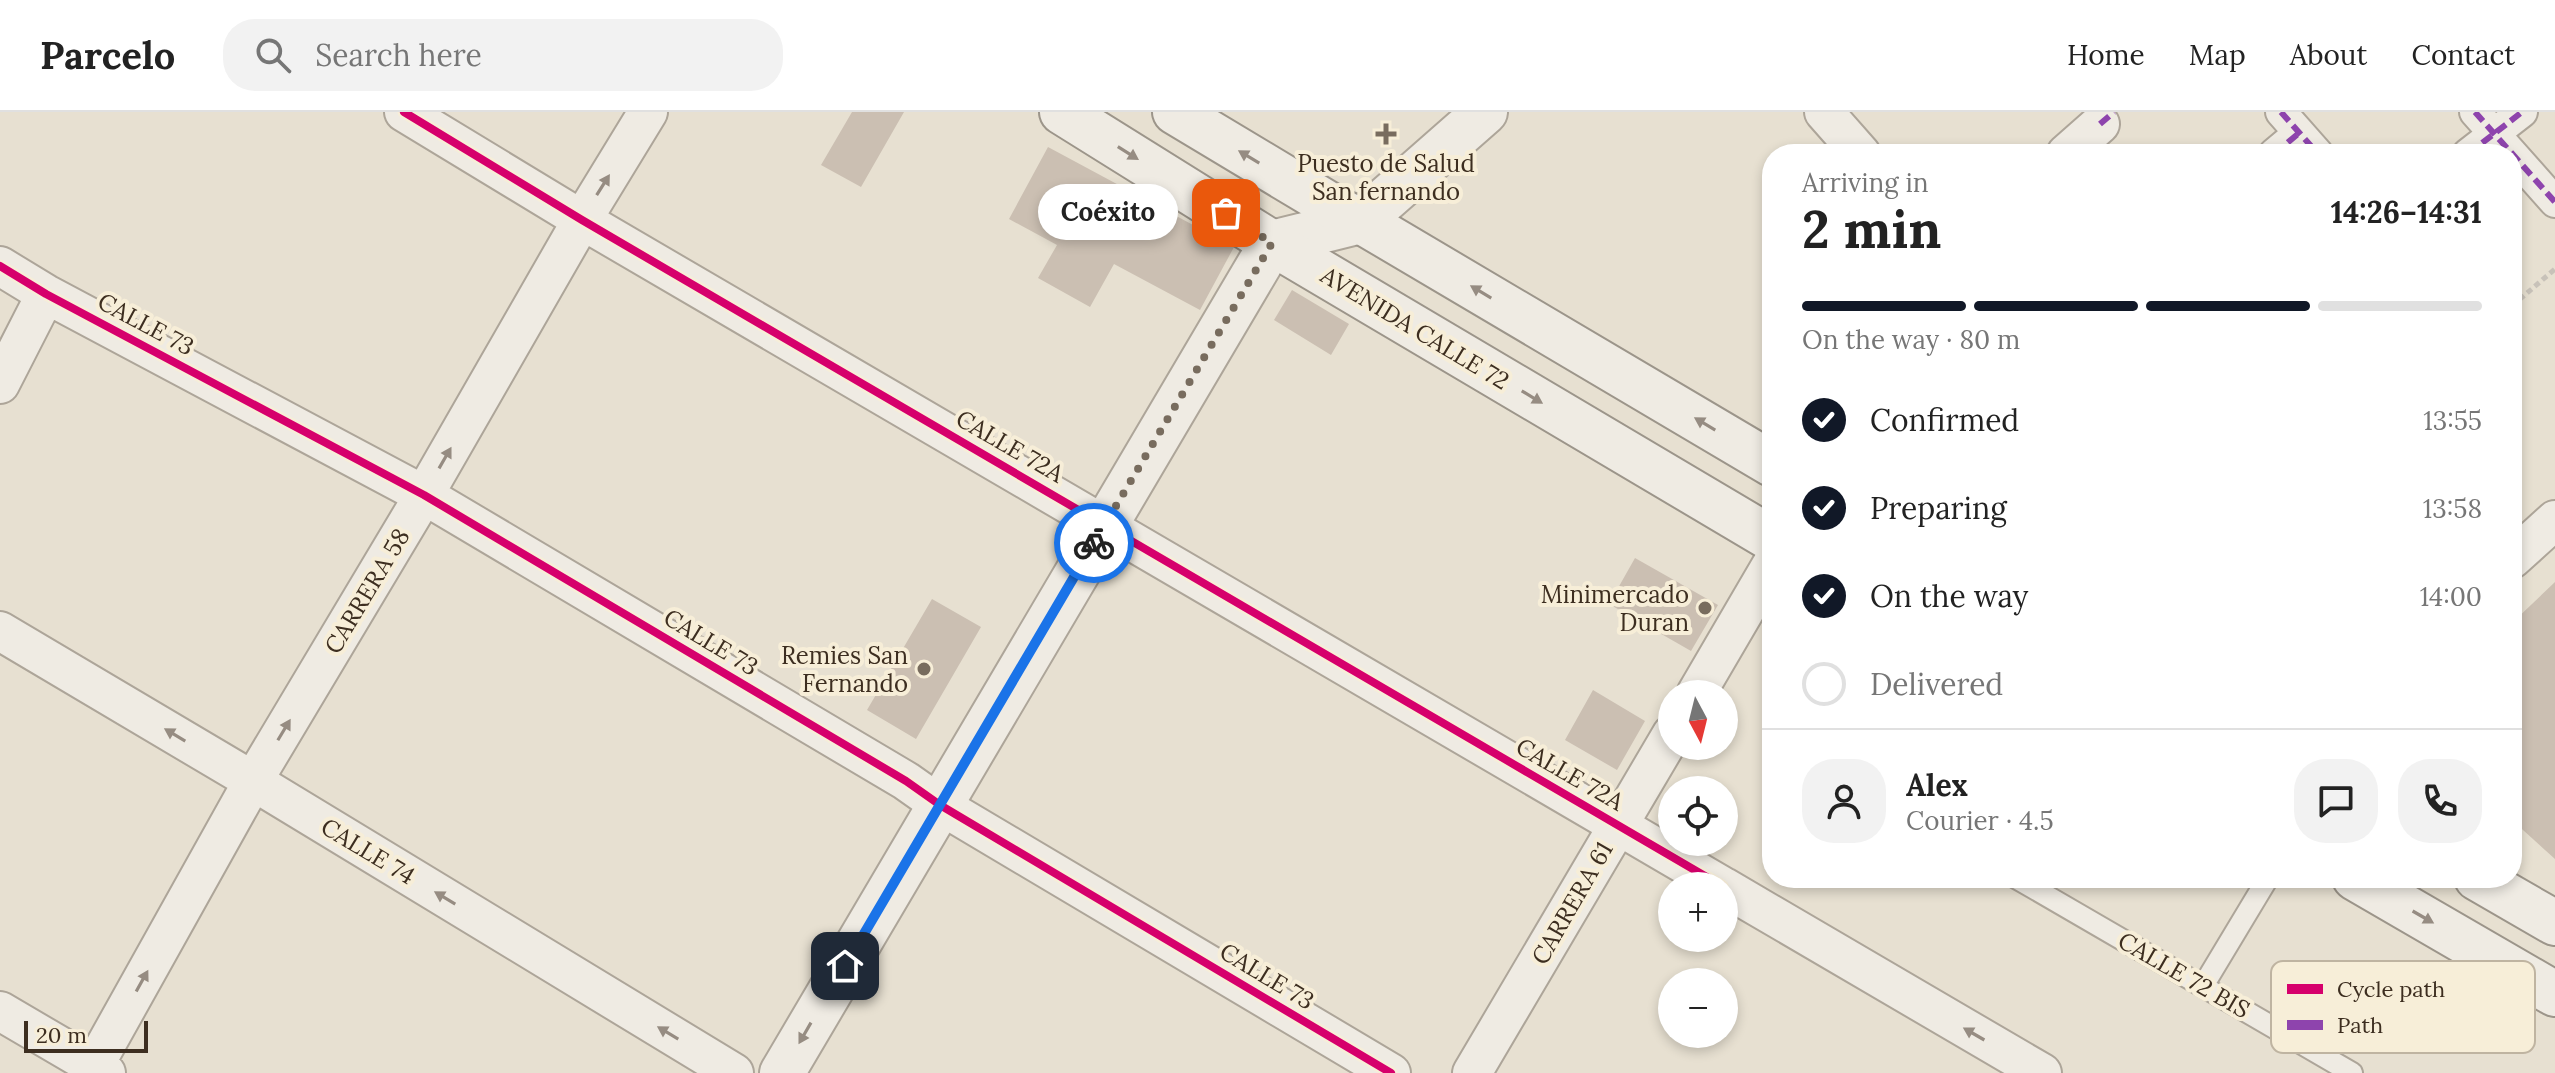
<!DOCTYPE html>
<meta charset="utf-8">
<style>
body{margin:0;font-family:Lora,serif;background:#f2f2f2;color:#222;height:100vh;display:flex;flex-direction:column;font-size:30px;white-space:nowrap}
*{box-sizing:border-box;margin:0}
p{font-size:26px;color:#767676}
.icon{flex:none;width:44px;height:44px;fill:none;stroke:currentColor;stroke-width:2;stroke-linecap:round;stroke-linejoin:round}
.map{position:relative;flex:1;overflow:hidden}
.sheet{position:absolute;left:1762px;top:32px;width:760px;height:744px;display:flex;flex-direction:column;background:#fff;border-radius:32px;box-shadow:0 4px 12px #0003}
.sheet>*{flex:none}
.needle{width:52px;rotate:173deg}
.fabs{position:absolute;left:1658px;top:568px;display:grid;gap:16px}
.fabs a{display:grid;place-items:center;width:80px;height:80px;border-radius:50%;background:#fff;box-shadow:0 4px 12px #0003;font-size:40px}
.scale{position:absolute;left:24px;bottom:20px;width:124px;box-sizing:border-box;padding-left:8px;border:4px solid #3d2e20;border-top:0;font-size:22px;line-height:28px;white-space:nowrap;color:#3d2e20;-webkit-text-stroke:6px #f7eed8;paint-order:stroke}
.pin{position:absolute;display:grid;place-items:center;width:68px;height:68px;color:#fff;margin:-34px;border-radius:16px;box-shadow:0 4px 12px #0006}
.courier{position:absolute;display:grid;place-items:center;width:80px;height:80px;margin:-40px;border:6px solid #1a73e8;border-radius:50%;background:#fff;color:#222;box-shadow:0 2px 10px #0007}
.bubble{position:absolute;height:56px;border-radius:28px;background:#fff;box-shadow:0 4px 12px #0003;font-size:26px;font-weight:700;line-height:56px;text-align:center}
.headline em{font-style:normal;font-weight:700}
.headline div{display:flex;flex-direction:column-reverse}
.headline{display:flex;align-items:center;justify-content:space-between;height:136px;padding:0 40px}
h1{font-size:52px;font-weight:700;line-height:60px}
.bar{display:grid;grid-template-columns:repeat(4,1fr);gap:12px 8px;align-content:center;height:96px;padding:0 40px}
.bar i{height:10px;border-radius:6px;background:#e0e0e0}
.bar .active{background:#111827}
.bar p{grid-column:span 4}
.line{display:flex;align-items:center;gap:20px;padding:0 40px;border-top:2px solid #e0e0e0}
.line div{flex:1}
.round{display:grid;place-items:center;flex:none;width:84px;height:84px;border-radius:32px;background:#f2f2f2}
ol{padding:0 40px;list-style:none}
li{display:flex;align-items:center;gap:24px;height:88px}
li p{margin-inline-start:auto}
li .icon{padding:8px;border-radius:50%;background:#111827;color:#fff;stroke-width:4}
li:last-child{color:#767676}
li i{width:44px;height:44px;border:4px solid #e0e0e0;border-radius:50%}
header{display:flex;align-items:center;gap:48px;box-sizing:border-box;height:112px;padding:0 40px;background:#fff;border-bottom:2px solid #e0e0e0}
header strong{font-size:38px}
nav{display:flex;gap:44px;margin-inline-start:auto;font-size:28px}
.search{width:560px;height:72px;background:#f2f2f2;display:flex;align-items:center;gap:20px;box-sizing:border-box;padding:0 28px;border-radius:32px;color:#767676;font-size:30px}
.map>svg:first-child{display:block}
.building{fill:#cbbfb2}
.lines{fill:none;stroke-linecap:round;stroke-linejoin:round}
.service-casing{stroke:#ada599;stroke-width:24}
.pedestrian-casing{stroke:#ada599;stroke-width:34}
.minor-casing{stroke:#ada599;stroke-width:42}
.tertiary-casing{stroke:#ada599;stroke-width:48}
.secondary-casing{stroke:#9c958a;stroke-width:48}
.path{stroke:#c8c2b9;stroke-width:5;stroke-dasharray:6 4;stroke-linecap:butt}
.service{stroke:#efebe3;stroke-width:20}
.pedestrian{stroke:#efebe3;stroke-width:30}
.minor{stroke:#efebe3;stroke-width:38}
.tertiary{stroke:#efebe3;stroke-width:44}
.secondary{stroke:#efebe3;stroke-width:44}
.quiet{stroke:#8e44ad;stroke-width:6;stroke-dasharray:12 6;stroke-linecap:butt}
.cycleway-casing{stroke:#f7eed8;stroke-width:13}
.cycleway{stroke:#d6006c;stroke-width:8}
.oneway{fill:#968c82}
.done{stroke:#786c5e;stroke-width:8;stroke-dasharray:0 14.4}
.route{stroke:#1a73e8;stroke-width:10}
.poi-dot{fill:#786c5e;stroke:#f7eed8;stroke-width:3}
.labels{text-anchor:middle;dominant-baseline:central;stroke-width:8;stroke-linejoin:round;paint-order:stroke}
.poi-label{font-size:24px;fill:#3d2e20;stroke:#f7eed8;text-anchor:end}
.street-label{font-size:24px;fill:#3d2e20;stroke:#f7eed8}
.key{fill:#f7eed8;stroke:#bfb4a1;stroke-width:2}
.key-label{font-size:22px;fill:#3d2e20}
</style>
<header>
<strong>Parcelo</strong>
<div class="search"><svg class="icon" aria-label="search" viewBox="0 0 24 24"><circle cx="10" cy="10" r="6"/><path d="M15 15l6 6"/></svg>Search here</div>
<nav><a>Home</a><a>Map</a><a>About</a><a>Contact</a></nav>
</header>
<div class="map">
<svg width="2555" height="961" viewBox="0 0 2555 961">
<rect width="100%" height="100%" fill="#e7e0d1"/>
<path class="building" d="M 852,0 L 904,0 L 861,75 L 821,53 Z
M 1048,35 L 1234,135 L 1200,198 L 1114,152 L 1090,195 L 1038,166 L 1057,133 L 1009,107 Z
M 1292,178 L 1349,212 L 1331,243 L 1274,208 Z
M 1635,446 L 1718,493 L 1691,539 L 1609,492 Z
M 2555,470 L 2555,747 L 2512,708 L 2512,511 Z
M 932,487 L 981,515 L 916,627 L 867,598 Z
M 1593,578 L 1645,609 L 1617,658 L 1565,628 Z"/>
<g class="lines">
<g class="service-casing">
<path id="service" d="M 2016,766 L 2352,961
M 2203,874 L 2268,766"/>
</g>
<g class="pedestrian-casing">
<path id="pedestrian" d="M 2281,0 L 2318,42
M 2475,0 L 2555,90
M 2274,42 L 2299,21
M 2468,42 L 2522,0"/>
</g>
<g class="minor-casing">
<path id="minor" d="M 404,0 L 582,108 L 1722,774
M 1824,0 L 1861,42
M 2066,42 L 2100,12
M 0,154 L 46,182 L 424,383 L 906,669 L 940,693 L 1391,961
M 0,272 L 46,182
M 2512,447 L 2555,408
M 0,519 L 253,669 L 734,961
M 1696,582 L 1772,452
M 1724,775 L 2042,961
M 0,899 L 106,961
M 90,961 L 253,669 L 424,383 L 582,108 L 648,0
M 1472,961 L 1672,622"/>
</g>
<g class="tertiary-casing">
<path id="tertiary" d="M 782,961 L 1272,131 L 1361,109 L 1485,0"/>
</g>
<g class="secondary-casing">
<path id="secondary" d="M 1062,0 L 1272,131 L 1772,427
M 1175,0 L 1340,99 L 1361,109 L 1772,352
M 2355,766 L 2555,882
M 2477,766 L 2555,811"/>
</g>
<path class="path" d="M 2512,194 L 2555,157"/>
<use href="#service" class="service"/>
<use href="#pedestrian" class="pedestrian"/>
<use href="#minor" class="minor"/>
<use href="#tertiary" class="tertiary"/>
<use href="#secondary" class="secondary"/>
<path class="quiet" d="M 2281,0 L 2318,42
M 2475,0 L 2555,90
M 2100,12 L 2114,0
M 2274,42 L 2299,21
M 2468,42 L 2522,0"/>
<g class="cycleway-casing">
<path id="cycleway" d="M 404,0 L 582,108 L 1722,774
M 0,154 L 46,182 L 424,383 L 906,669 L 940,693 L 1391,961"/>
</g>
<use href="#cycleway" class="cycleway"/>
</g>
<defs><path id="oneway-solid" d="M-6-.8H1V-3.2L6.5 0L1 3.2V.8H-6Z" transform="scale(2)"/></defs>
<g class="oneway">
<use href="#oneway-solid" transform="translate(1128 41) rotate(32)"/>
<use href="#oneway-solid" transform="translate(1249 45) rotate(-149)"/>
<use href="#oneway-solid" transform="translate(603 73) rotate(-58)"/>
<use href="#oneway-solid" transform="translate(1481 180) rotate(-149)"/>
<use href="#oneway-solid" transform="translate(1532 285) rotate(31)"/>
<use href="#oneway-solid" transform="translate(1705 312) rotate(-149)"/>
<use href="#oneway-solid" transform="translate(445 346) rotate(-60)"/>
<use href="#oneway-solid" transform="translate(284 618) rotate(-59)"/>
<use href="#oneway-solid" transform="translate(175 623) rotate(-149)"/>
<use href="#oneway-solid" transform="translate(445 786) rotate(-149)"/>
<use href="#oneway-solid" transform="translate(2423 805) rotate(30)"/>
<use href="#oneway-solid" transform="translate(142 869) rotate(-61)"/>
<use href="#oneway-solid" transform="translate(668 921) rotate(-149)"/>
<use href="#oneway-solid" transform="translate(805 921) rotate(120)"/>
<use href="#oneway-solid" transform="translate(1974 922) rotate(-150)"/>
</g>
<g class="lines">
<path class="done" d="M 1094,431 L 1272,131 L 1226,101"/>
<path class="route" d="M 845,854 L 1094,431"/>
</g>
<g class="poi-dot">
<path d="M1382 10h8v8h8v8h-8v8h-8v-8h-8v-8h8z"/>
<circle cx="1705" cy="496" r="8"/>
<circle cx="924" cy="557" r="8"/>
</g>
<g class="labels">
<g class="poi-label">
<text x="1386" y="51" text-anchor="middle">Puesto de Salud<tspan x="1386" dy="28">San fernando</tspan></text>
<text x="1689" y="482">Minimercado<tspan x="1689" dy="28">Duran</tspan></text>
<text x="908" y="543">Remies San<tspan x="908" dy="28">Fernando</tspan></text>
</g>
<g class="street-label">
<text transform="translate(146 212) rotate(28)">CALLE 73</text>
<text transform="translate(1415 216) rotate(31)">AVENIDA CALLE 72</text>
<text transform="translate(1010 334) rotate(30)">CALLE 72A</text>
<text transform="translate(367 479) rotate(-59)">CARRERA 58</text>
<text transform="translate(711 530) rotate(31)">CALLE 73</text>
<text transform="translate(1570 662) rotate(30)">CALLE 72A</text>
<text transform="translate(368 739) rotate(31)">CALLE 74</text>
<text transform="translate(1572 791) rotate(-60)">CARRERA 61</text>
<text transform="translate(2184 863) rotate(30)">CALLE 72 BIS</text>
<text transform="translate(1267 864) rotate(31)">CALLE 73</text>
</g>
</g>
<rect x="2271" y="849" width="264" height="92" rx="12" class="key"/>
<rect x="2287" y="872" width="36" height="10" fill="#d6006c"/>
<rect x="2287" y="908" width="36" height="10" fill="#8e44ad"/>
<g class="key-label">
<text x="2337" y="885">Cycle path</text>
<text x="2337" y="921">Path</text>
</g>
</svg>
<div class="fabs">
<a><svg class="needle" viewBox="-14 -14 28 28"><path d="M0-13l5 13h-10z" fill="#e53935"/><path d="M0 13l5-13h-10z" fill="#767676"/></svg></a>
<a><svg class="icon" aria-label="locate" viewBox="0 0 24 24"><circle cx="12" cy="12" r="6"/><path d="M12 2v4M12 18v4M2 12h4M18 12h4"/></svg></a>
<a>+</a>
<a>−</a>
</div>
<div class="scale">20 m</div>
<div class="pin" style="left:1226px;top:101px;background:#ea580c"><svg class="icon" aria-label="bag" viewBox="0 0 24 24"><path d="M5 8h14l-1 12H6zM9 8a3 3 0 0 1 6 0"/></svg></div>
<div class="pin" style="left:845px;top:854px;background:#1f2937"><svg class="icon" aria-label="home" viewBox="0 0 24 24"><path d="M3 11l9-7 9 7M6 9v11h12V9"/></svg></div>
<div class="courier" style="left:1094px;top:431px"><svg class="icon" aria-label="bike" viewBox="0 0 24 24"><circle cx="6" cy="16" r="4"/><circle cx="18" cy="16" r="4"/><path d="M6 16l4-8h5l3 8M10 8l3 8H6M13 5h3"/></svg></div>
<div class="bubble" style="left:1038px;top:72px;width:140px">Coéxito</div>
<section class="sheet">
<div class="headline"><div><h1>2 min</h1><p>Arriving in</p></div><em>14:26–14:31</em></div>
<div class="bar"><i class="active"></i><i class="active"></i><i class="active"></i><i></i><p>On the way · 80 m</p></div>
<ol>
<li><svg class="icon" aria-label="check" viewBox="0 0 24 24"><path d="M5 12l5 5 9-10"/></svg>Confirmed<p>13:55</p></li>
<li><svg class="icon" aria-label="check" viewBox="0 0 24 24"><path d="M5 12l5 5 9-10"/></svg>Preparing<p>13:58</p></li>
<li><svg class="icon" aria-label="check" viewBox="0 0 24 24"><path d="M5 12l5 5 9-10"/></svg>On the way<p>14:00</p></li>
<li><i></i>Delivered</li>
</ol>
<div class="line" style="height:144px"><a class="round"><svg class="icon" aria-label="person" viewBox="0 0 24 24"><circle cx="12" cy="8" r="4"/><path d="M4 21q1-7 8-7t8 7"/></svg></a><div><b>Alex</b><p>Courier · 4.5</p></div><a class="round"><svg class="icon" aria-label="chat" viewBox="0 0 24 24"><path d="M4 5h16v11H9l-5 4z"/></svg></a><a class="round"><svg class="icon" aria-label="phone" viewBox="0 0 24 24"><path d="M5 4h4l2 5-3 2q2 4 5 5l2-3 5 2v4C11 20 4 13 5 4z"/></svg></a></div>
</section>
</div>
